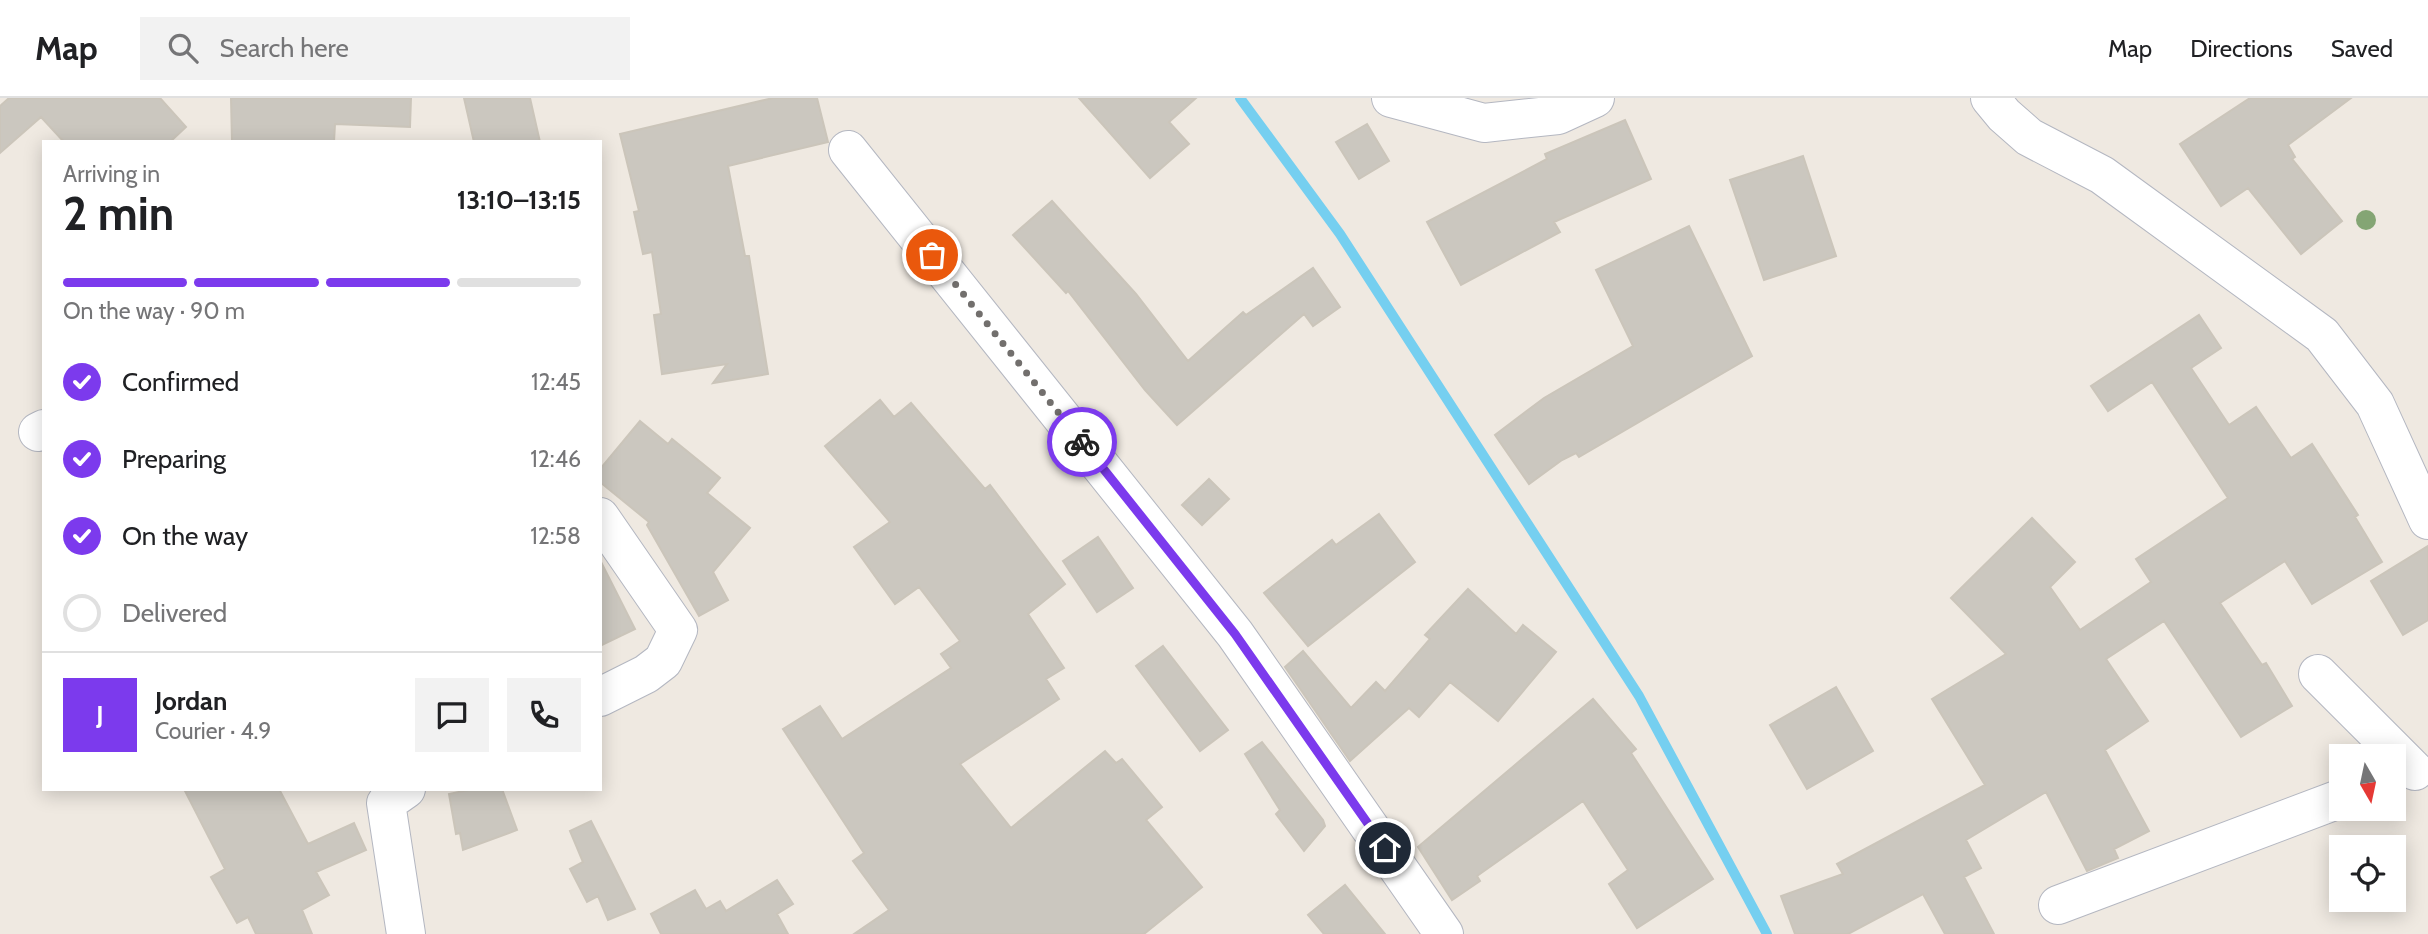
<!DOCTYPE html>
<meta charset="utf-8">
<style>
body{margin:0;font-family:Cabin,sans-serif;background:#f2f2f2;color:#202124;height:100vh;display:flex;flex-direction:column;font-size:26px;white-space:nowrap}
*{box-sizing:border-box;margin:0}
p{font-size:23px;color:#757577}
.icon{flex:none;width:38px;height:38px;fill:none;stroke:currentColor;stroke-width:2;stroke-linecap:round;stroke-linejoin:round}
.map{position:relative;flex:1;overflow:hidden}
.sheet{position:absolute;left:42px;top:42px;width:560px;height:651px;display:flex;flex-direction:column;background:#fff;border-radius:0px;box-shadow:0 4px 18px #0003}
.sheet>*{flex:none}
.needle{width:46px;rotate:171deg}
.controls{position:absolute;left:2329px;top:646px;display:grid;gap:14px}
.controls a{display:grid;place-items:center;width:77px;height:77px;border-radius:0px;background:#fff;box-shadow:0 4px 18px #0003;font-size:35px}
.pin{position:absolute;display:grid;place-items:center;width:60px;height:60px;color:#fff;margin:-30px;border:4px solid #fff;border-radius:50%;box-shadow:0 2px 7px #0007}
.courier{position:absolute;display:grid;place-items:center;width:70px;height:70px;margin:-35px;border:5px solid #7c3aed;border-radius:50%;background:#fff;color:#222;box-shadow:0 2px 9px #0007}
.headline em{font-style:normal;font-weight:700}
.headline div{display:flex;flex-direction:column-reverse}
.headline{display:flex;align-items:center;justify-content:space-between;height:119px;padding:0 21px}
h1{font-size:46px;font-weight:700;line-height:52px}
.bar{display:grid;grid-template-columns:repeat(4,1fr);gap:10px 7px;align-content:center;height:84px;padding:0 21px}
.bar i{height:9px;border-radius:5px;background:#e0e0e0}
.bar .current{background:#7c3aed}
.bar p{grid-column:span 4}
.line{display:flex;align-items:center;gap:18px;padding:0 21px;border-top:2px solid #e0e0e0}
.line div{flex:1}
.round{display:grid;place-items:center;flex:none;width:74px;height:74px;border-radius:0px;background:#f2f2f2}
ol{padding:0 21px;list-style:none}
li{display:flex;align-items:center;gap:21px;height:77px}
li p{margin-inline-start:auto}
li .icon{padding:7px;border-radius:50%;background:#7c3aed;color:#fff;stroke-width:4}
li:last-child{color:#757577}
li i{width:38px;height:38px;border:4px solid #e0e0e0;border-radius:50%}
header{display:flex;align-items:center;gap:42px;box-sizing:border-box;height:98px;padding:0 35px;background:#fff;border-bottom:2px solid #e0e0e0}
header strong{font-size:33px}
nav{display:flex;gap:38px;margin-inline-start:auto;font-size:24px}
.search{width:490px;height:63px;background:#f2f2f2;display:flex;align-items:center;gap:18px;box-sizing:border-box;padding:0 24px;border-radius:0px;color:#757577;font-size:26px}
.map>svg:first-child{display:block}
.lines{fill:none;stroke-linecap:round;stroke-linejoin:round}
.stream{stroke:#75cff0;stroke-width:10}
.building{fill:#cbc7bf;stroke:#cbc5ba;stroke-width:2}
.street-casing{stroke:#b4b7c1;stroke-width:40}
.street{stroke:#fff;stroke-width:38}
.tree{fill:#84a574}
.done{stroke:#726f6d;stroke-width:7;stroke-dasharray:0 12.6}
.route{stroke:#7c3aed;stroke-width:9}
</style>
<header>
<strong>Map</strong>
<div class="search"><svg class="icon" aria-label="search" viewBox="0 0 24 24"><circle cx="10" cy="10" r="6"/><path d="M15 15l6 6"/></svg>Search here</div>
<nav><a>Map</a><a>Directions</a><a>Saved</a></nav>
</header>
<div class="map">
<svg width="2428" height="836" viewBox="0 0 2428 836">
<rect width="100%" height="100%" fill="#efe9e1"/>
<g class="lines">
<path class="stream" d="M 1240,0 L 1340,136 L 1639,598 L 1767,836"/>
</g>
<path class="building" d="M 9,0 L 160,0 L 186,29 L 170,44 L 64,44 L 41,19 L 0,55 L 0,8 Z
M 231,0 L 411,0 L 410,29 L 335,26 L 334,44 L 232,44 Z
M 464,0 L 530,0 L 540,44 L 474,44 Z
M 773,0 L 817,0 L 828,44 L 728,68 L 745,158 L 749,158 L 768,276 L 713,285 L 727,266 L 662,276 L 654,217 L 661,216 L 652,154 L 643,156 L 634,114 L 639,113 L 620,36 Z
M 1079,0 L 1196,0 L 1169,24 L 1189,46 L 1150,80 Z
M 2250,0 L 2351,0 L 2288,47 L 2295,59 L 2292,61 L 2342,123 L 2301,156 L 2248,90 L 2221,108 L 2180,46 Z
M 1625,22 L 1651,81 L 1554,124 L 1560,134 L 1461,187 L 1427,124 L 1547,61 L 1545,56 Z
M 1367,26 L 1389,63 L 1359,81 L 1336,44 Z
M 1803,58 L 1836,158 L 1764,182 L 1730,82 Z
M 1052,103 L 1136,196 L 1188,263 L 1243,214 L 1246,217 L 1313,170 L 1340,209 L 1313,228 L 1304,216 L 1177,327 L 1145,292 L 1068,193 L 1066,195 L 1013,137 Z
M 1689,128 L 1752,258 L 1579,359 L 1576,355 L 1562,362 L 1529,386 L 1495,337 L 1544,300 L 1633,248 L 1596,172 Z
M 2199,217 L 2221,250 L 2191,270 L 2229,327 L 2256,309 L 2291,360 L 2312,346 L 2358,417 L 2355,419 L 2382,464 L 2312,506 L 2285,463 L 2220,505 L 2262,567 L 2266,565 L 2292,608 L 2241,639 L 2164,523 L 2106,561 L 2148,623 L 2105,652 L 2149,733 L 2114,751 L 2118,760 L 2087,773 L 2046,694 L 1966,742 L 1981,770 L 1964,779 L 1994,836 L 1945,836 L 1923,796 L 1848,836 L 1795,836 L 1781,798 L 1843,776 L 1837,766 L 1985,687 L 1932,601 L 2006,556 L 1951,500 L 2032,420 L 2075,464 L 2050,489 L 2080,532 L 2151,484 L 2136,461 L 2228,400 L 2152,284 L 2108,313 L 2091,288 Z
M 880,302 L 894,319 L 911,305 L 985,391 L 990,387 L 1065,486 L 1028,516 L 1064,570 L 1046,581 L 1059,601 L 960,666 L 1011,730 L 1105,653 L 1116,665 L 1122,661 L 1162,709 L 1146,722 L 1202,789 L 1144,836 L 854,836 L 889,812 L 853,763 L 864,755 L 783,631 L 820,608 L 842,641 L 951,570 L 941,556 L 960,543 L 919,489 L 895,506 L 854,449 L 890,424 L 825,348 Z
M 640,323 L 668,346 L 672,341 L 720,380 L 707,395 L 750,430 L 713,474 L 728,502 L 699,518 L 647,427 L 649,424 L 600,384 L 600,371 Z
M 1209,381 L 1229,401 L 1202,427 L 1182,407 Z
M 1379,416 L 1415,464 L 1308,548 L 1264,495 L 1332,442 L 1336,447 Z
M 1098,439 L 1133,490 L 1097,514 L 1063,463 Z
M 2428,448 L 2428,522 L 2403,537 L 2371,483 Z
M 600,462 L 635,531 L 600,548 Z
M 1468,491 L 1516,536 L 1523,527 L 1556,554 L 1498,623 L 1450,584 L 1419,619 L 1409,610 L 1350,663 L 1285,569 L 1303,553 L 1351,610 L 1376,584 L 1385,593 L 1430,541 L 1425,537 Z
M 1163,548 L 1228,632 L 1200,653 L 1136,568 Z
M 1836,589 L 1873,653 L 1807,691 L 1770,627 Z
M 1593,601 L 1636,651 L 1631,655 L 1713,781 L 1637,830 L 1609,786 L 1628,772 L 1583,703 L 1477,778 L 1480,783 L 1452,802 L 1418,749 Z
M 1262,644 L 1323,722 L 1325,728 L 1304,753 L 1276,716 L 1280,712 L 1245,656 Z
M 184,691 L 279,691 L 308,746 L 354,725 L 366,752 L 316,774 L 329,797 L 302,812 L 312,836 L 256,836 L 248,819 L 237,825 L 211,779 L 225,771 Z
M 473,691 L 502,691 L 517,732 L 463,752 L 460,735 L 456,736 L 449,696 Z
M 591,723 L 635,811 L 608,822 L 598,798 L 587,804 L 570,771 L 583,764 L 570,733 Z
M 777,782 L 793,806 L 777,816 L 788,836 L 661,836 L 651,816 L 695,792 L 706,811 L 720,803 L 726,813 Z
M 1345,787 L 1385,836 L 1324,836 L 1308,817 Z"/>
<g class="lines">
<g class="street-casing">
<path id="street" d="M 1391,0 L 1484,25 L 1558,17 L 1595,0
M 1990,0 L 2004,17 L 2029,39 L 2102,77 L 2322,237 L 2375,306 L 2428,422
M 848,52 L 1235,536 L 1444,836
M 38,334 L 44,331
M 600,419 L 678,532 L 663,563 L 646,576 L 600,599
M 2318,576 L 2415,673
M 406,691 L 386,705 L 406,836
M 2058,807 L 2342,700"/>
</g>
<use href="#street" class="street"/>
</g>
<circle class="tree" cx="2366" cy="122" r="10"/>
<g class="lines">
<path class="done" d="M 932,157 L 1082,344"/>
<path class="route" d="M 1082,344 L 1235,536 L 1385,750"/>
</g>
</svg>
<div class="controls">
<a><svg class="needle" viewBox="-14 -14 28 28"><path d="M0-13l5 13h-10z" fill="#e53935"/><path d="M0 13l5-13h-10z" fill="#757577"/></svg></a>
<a><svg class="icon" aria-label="locate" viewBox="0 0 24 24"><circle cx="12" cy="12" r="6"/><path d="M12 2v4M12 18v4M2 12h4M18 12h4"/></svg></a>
</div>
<div class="pin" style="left:932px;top:157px;background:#ea580c"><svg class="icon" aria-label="bag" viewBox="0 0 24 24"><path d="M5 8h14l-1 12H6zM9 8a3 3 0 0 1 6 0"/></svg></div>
<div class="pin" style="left:1385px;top:750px;background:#1f2937"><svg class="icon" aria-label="home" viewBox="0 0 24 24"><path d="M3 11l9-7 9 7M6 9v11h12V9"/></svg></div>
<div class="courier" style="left:1082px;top:344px"><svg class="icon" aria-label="bike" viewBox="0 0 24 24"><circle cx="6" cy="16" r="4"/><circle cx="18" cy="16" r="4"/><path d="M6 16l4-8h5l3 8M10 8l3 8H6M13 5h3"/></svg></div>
<section class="sheet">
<div class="headline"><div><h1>2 min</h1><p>Arriving in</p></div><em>13:10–13:15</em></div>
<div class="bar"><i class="current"></i><i class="current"></i><i class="current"></i><i></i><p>On the way · 90 m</p></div>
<ol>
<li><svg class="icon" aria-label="check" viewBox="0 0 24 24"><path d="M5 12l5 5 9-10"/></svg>Confirmed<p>12:45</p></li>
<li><svg class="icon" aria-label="check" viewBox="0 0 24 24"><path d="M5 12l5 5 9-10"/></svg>Preparing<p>12:46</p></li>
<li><svg class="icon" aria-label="check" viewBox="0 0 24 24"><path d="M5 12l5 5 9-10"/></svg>On the way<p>12:58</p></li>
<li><i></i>Delivered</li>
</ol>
<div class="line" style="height:126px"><b class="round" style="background:#7c3aed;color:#fff">J</b><div><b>Jordan</b><p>Courier · 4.9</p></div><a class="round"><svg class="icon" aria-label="chat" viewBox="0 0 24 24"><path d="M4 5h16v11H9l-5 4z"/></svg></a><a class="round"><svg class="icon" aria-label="phone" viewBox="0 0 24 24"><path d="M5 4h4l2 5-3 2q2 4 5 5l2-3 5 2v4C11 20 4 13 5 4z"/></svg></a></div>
</section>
</div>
